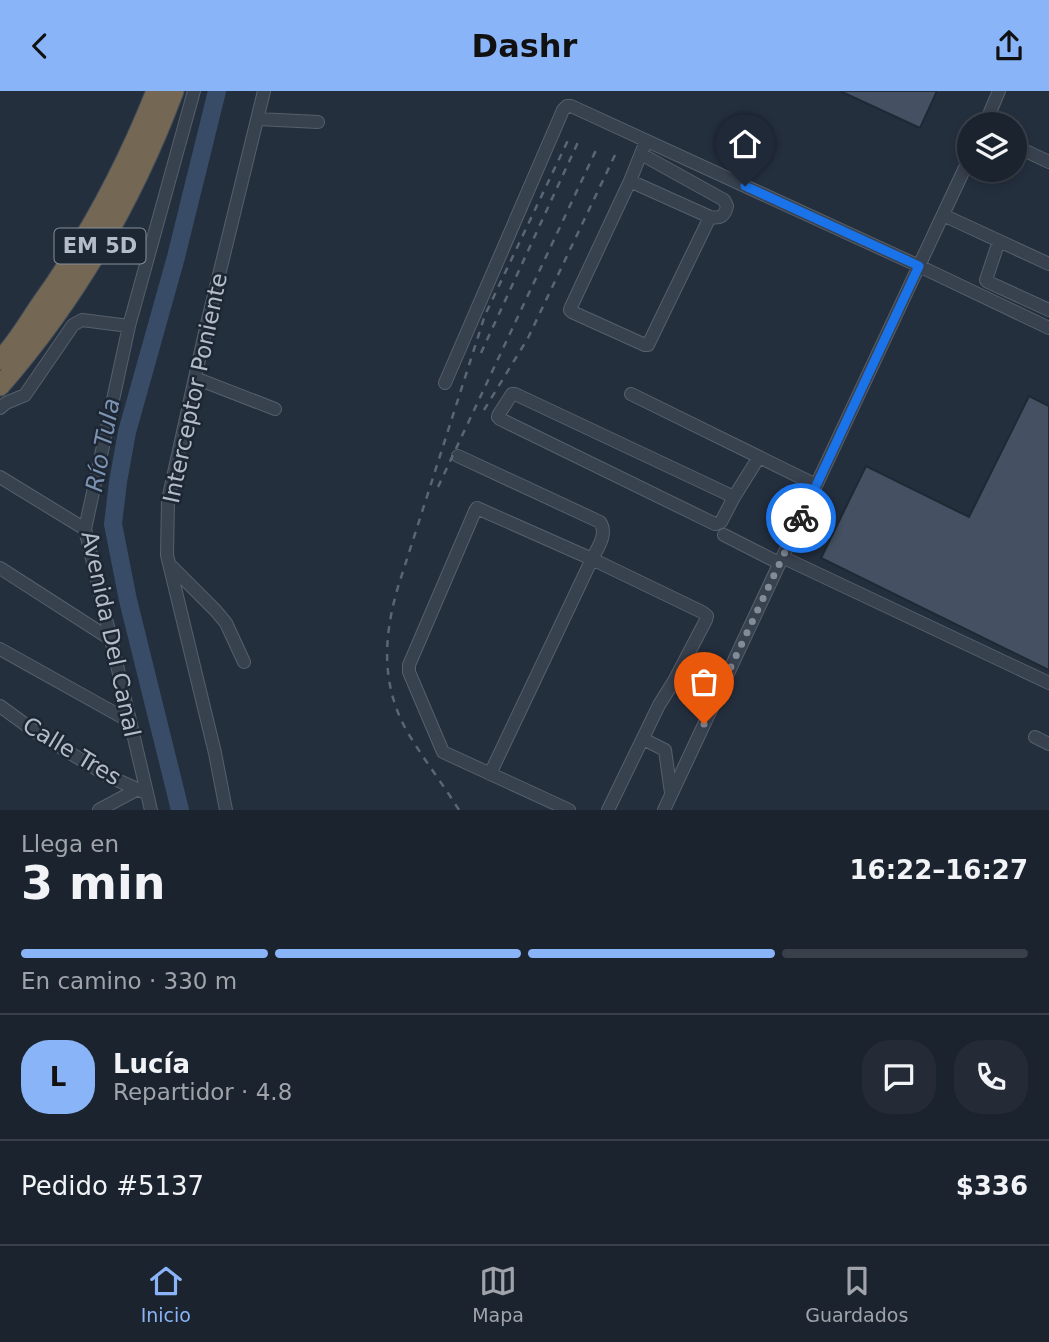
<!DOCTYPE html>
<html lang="es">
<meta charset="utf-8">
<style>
body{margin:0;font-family:"DejaVu Sans",sans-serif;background:#242b36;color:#f1f3f6;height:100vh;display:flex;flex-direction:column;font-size:26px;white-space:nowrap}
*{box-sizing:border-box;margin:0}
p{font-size:23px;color:#a0a4aa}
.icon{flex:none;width:38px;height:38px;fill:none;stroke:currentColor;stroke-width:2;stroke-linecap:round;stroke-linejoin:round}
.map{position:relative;height:719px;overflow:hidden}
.drawer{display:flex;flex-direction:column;background:#1b232e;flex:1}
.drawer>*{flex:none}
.controls{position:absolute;left:957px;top:21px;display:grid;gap:14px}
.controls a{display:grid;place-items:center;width:70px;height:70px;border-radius:50%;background:#1b232e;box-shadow:0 4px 10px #0003,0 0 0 2px #39404a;font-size:35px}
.pin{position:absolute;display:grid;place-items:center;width:60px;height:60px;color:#fff;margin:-72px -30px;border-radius:50% 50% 50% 0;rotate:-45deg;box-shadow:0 0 7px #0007}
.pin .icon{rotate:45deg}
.courier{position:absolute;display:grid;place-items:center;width:70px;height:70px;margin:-35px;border:5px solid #1a73e8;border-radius:50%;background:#fff;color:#222;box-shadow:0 2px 9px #0007}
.overview em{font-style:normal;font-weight:600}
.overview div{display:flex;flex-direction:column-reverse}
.overview{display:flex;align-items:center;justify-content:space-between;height:119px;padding:0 21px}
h1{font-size:46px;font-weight:600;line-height:52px}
.bar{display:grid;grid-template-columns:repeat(4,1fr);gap:10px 7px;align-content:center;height:84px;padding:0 21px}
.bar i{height:9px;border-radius:5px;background:#39404a}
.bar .active{background:#8ab4f8}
.bar p{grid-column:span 4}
.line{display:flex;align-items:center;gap:18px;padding:0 21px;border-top:2px solid #39404a}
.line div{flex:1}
.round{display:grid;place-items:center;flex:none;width:74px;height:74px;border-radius:28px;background:#242b36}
header{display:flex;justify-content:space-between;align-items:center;height:91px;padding:0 21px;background:#8ab4f8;color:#111;font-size:32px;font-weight:600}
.dock{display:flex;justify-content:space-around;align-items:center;height:98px;border-top:2px solid #39404a;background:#1b232e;font-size:19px;color:#a0a4aa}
.dock a{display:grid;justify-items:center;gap:4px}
.dock .active{color:#8ab4f8}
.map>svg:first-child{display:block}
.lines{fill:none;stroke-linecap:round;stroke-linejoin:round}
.river{stroke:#394c67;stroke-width:18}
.building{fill:#455162;stroke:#1f2835;stroke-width:2}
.minor-casing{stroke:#565f6c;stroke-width:14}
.highway-casing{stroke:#434c59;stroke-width:21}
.minor{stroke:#38414e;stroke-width:12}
.highway{stroke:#746855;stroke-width:19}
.rail{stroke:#5a6575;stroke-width:2.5;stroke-dasharray:7 7;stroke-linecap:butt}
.done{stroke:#828b98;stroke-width:7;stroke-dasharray:0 12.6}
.route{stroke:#1a73e8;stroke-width:9}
.labels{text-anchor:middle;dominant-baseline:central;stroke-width:5;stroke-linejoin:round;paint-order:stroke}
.shield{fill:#1d2633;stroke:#878f9c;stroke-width:2}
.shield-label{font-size:21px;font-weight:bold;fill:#b4bcc9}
.street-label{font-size:23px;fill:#b4bcc9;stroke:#1d2633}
.water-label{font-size:24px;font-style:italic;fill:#7c92b1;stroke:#1d2633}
</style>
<header><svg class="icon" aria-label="back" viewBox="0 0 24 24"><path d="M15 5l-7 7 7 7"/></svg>Dashr<svg class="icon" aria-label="share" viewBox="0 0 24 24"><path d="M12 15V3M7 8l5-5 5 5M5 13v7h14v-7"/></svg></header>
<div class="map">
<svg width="1049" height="719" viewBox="0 0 1049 719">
<rect width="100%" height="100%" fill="#242f3e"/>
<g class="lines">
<path class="river" d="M 180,719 L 128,509 L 113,433 L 118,391 L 127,341 L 176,166 L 217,0"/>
</g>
<path class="building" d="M 840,0 L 937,0 L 920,37 Z
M 1029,305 L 1049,315 L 1049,579 L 821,467 L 866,375 L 969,426 Z"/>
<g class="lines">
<g class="minor-casing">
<path id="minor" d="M 258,28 L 318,31
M 985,33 L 999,0
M 646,50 L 630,90 L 571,216 L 570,219 L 572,221 L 645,254 L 648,254 L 710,126
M 1015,55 L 1049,71
M 630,90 L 710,126 C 720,128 725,125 727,115 L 724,109 L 641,63
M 943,124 L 1049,173
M 999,150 L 986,189 L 988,191 L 1049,219
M 195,287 L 275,318
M 445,292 L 563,19 L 567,15 L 571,15 L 919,175 L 1049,237
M 512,303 L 515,303 L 734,406 L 721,431 L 715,433 L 500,328 L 498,326 L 499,323 Z
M 631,303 L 816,394
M 0,317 L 6,312 L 25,304 L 73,234 L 82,229 L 129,235
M 458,365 L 600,431 C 608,443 598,456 592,468 L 490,683
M 0,386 L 85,438
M 734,406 L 759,366
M 724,444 L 779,472
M 782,466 L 1049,592
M 170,474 L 216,520 L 226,532 L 244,571
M 0,477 L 112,549
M 0,558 L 129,630
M 0,615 L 37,642 L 108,685 L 146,702
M 1035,646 L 1049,653
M 643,648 L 665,659 L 671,702
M 99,719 L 138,698
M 151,719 L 85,438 L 129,235 L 194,0
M 226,719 L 215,662 L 167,464 L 168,409 L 206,237 L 264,0
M 569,719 L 443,661 L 409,581 L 409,574 L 475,420 L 477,417 L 592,468 L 702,521 L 707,525 L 706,529 L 674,590 L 659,614 L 608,719
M 664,719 L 970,66"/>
</g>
<g class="highway-casing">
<path id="highway" d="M 0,269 C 15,254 26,235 38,217 C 87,149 125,78 156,0
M 0,295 C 75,209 134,107 174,0"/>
</g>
<use href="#minor" class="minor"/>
<use href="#highway" class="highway"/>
<path class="rail" d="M 481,262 L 579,49
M 484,319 L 528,247 L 615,64
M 438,396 L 597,57
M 459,719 C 443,693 424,669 408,642 C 381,595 383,547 398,496 L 485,224 L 570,45"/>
</g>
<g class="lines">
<path class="done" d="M 704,633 L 801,427"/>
<path class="route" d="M 745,95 L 919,175 L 801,427"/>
</g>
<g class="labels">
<rect class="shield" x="54.5" y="137.5" width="91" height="35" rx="5"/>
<g class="shield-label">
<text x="100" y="155">EM 5D</text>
</g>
<g class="street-label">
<text transform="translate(195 297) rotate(-78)">Interceptor Poniente</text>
<text transform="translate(111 543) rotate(78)">Avenida Del Canal</text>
<text transform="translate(72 660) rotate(31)">Calle Tres</text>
</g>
<g class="water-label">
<text transform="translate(103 354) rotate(-79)">Río Tula</text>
</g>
</g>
</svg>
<div class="controls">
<a><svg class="icon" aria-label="layers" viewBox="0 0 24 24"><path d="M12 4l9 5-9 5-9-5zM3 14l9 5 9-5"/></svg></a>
</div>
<div class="pin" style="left:704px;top:633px;background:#ea580c"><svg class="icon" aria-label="bag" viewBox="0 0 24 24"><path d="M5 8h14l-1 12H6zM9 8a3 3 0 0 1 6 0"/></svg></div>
<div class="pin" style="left:745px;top:95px;background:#1f2937"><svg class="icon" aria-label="home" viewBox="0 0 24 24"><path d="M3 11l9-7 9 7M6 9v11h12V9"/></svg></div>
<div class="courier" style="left:801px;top:427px"><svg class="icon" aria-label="bike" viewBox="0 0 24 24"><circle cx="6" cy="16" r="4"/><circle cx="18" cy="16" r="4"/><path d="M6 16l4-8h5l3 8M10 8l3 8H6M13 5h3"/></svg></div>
</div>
<section class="drawer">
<div class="overview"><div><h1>3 min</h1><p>Llega en</p></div><em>16:22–16:27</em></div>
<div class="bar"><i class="active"></i><i class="active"></i><i class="active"></i><i></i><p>En camino · 330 m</p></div>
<div class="line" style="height:126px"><b class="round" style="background:#8ab4f8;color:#111">L</b><div><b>Lucía</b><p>Repartidor · 4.8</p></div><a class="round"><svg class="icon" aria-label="chat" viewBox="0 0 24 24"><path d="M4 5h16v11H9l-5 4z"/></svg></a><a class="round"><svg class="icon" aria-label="phone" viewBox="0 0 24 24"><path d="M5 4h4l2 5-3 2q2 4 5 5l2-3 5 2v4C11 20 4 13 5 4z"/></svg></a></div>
<div class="line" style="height:91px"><div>Pedido #5137</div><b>$336</b></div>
</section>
<nav class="dock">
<a class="active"><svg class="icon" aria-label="home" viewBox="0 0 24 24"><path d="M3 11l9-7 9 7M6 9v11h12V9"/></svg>Inicio</a>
<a><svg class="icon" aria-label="map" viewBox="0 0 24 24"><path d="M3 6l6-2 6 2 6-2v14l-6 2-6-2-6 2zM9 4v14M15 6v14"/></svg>Mapa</a>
<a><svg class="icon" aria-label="saved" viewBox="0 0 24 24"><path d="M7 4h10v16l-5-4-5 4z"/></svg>Guardados</a>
</nav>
